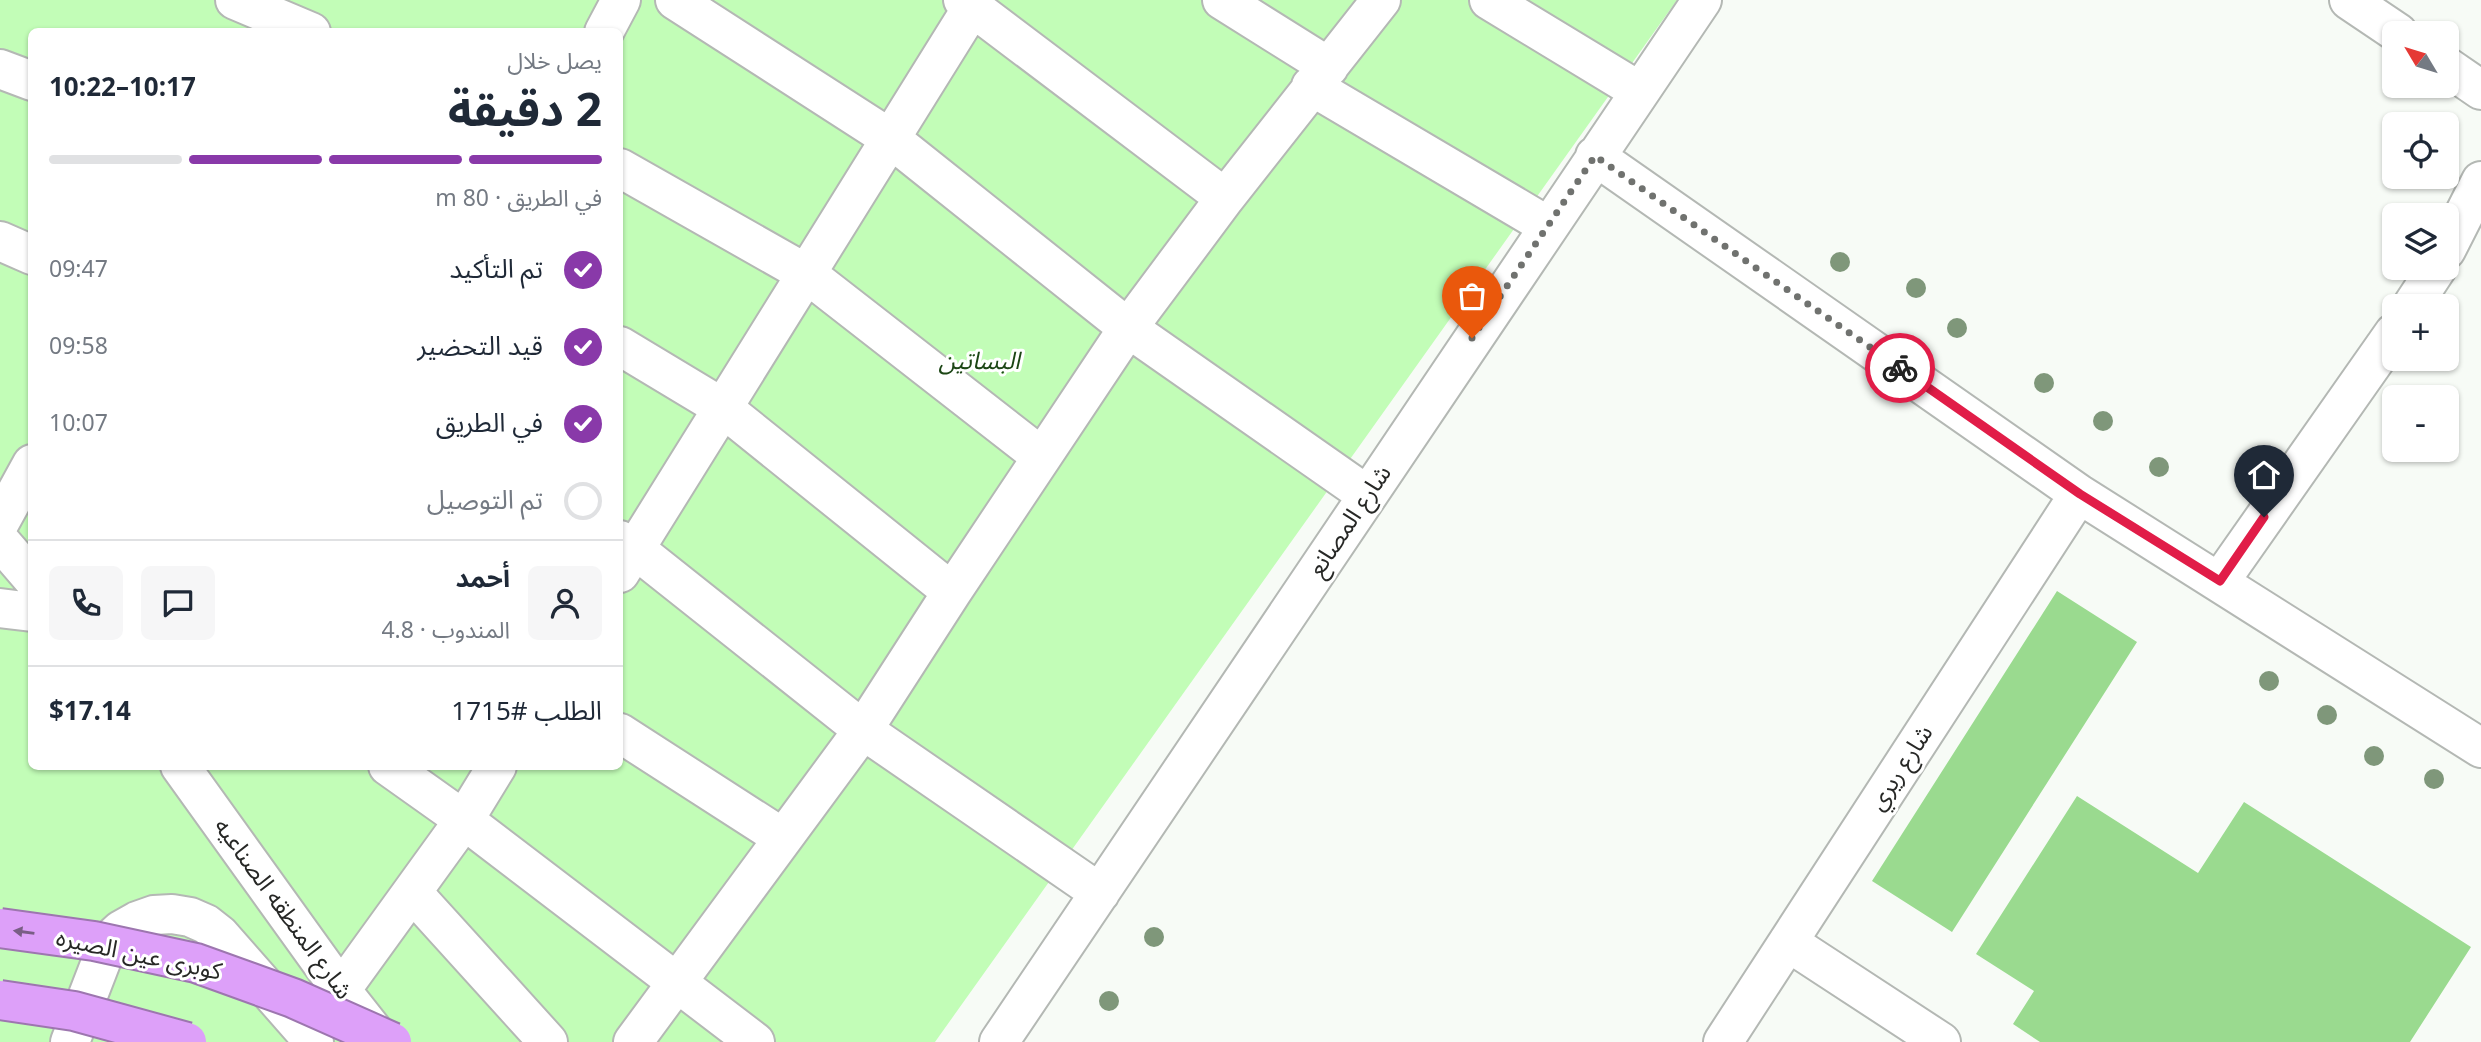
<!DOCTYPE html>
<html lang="ar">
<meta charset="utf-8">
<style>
body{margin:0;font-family:Georgia,"Noto Sans Arabic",serif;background:#f6f6f7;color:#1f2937;direction:rtl;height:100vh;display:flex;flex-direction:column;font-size:26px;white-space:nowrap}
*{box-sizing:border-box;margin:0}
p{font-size:23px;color:#747a83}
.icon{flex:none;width:38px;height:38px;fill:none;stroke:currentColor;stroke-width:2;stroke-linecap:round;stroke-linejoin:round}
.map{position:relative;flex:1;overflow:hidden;direction:ltr}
.drawer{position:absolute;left:28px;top:28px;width:595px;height:742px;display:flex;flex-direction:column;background:#fff;border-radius:10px;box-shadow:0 2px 5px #0004;direction:rtl}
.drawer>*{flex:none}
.needle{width:46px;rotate:308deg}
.tools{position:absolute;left:2382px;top:21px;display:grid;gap:14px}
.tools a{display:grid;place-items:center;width:77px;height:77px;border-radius:10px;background:#fff;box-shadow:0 2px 5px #0004;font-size:35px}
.pin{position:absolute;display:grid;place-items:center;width:60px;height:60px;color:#fff;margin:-72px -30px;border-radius:50% 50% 50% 0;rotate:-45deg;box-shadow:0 0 7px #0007}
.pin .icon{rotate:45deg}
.courier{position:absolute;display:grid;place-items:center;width:70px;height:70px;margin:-35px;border:5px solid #e11d48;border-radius:50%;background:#fff;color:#222;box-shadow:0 2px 9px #0007}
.summary em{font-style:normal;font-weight:700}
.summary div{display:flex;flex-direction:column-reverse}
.summary{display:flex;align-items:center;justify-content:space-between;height:119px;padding:0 21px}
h1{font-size:46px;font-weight:700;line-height:52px}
.bar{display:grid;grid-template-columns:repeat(4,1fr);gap:10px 7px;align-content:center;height:84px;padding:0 21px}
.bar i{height:9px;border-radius:5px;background:#e0e1e3}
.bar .on{background:#8939a9}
.bar p{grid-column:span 4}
.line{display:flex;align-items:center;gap:18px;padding:0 21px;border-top:2px solid #e0e1e3}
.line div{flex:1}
.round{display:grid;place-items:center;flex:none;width:74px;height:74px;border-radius:10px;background:#f6f6f7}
ol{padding:0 21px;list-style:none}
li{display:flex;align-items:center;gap:21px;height:77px}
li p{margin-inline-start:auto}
li .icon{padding:7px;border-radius:50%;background:#8939a9;color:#fff;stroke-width:4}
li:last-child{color:#747a83}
li i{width:38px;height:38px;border:4px solid #e0e1e3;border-radius:50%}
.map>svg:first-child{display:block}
.green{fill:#c2fdb7;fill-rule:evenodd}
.building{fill:#9ada8f}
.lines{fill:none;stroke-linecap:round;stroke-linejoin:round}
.minor-casing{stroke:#b4b8b4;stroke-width:42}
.minor{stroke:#fff;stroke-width:38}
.highway-bridge-casing{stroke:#9d76af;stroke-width:42;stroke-linecap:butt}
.highway-bridge{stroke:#dda0f9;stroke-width:38}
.tree{fill:#7f977a}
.oneway{fill:#795e85}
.done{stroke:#70726f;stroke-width:7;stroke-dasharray:0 12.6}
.route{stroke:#e11d48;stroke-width:9}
.labels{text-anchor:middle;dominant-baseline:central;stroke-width:6;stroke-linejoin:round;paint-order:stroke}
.park-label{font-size:24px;font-style:italic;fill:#1c4615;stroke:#fff}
.street-label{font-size:24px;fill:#272826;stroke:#fff}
</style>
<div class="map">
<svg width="2481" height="1042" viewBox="0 0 2481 1042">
<rect width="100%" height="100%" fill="#f7fbf6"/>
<path class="green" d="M 0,0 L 1677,0 L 935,1042 L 0,1042 ZM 32,32 L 620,32 L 620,766 L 32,766 Z"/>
<path class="building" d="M 2057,591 L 2137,642 L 1952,932 L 1872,881 Z
M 2077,796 L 2198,873 L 2244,802 L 2471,947 L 2410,1042 L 2040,1042 L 2013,1024 L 2034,991 L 1976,954 Z"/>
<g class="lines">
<g class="minor-casing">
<path id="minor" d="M 235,0 L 311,32
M 675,0 L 891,139 L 1128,328 L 1367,495
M 963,0 L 1225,198
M 1222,0 L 1329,67
M 1489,0 L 1639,91
M 2349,0 L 2398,33
M 604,32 L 621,0
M 2446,66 L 2481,90
M 0,69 L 32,81
M 1311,86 L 1548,226
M 1595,156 L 2079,494 L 2481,748
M 620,168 L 807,274 L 1042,457
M 0,241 L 32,255
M 2446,250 L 2481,181
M 2412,306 L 2437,268
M 620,346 L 723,408 L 952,592
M 0,522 L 32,464
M 620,540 L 635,549 L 863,730 L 1100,893
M 0,541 L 32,578
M 620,573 L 973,6
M 2220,581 L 2394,333
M 0,608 L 32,612
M 620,733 L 783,838
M 180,766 L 341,990 L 382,1042
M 388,766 L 464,820 L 755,1042
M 412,892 L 548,1042
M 1788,942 L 1941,1042
M 328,1008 L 464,820 L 497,766
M 70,1042 L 109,941 L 121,930 L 137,921 L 154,915 L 172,914 L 190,917 L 206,924 L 220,935 L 314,1042
M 633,1042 L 863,730 L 952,592 L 1128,328 L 1225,198 L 1381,0
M 999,1042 L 1702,0
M 1723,1042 L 2079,494"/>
</g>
<use href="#minor" class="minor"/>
<g class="highway-bridge-casing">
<path id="highway-bridge" d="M 0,928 L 94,941 L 196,963 L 293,998 L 392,1042
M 0,1000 L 74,1011 L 187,1042"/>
</g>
<use href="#highway-bridge" class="highway-bridge"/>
</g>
<g class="tree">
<circle cx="1840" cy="262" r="10"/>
<circle cx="1916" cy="288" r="10"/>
<circle cx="1957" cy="328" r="10"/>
<circle cx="2044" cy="383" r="10"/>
<circle cx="2103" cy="421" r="10"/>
<circle cx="2159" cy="467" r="10"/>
<circle cx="2269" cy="681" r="10"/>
<circle cx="2327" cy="715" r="10"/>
<circle cx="2374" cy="756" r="10"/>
<circle cx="2434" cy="779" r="10"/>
<circle cx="1154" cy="937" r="10"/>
<circle cx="1109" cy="1001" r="10"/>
</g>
<defs><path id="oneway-solid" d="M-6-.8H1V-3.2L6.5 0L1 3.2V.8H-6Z" transform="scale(1.75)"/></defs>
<use class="oneway" href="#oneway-solid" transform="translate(24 932) rotate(-172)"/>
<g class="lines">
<path class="done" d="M 1472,338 L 1595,156 L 1900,368"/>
<path class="route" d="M 1900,368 L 2080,494 L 2220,581 L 2264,517"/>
</g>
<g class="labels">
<g class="park-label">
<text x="979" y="361">البساتين</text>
</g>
<g class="street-label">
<text transform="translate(1350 521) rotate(-56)">شارع المصانع</text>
<text transform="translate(1901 768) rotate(-57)">شارع ريري</text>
<text transform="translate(283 909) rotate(54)">شارع المنطقه الصناعيه</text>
<text transform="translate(139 955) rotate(12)">كوبرى عين الصيره</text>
</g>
</g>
</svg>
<div class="tools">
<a><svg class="needle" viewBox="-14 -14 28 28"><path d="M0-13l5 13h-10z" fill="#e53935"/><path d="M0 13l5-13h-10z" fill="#747a83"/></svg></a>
<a><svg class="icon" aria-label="locate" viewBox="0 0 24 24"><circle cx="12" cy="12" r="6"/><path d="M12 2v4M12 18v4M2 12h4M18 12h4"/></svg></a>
<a><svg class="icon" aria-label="layers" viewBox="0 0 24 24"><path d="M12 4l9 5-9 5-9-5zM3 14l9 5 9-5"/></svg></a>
<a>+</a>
<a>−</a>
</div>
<div class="pin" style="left:1472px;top:338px;background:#ea580c"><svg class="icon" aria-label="bag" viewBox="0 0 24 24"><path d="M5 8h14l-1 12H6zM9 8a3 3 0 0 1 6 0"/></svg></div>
<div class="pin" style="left:2264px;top:517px;background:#1f2937"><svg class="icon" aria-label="home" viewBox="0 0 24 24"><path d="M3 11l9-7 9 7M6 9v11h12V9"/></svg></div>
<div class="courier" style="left:1900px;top:368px"><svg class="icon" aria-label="bike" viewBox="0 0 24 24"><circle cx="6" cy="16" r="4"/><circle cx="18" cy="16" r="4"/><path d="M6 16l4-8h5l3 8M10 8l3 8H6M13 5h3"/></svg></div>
<section class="drawer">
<div class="summary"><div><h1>2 دقيقة</h1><p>يصل خلال</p></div><em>10:17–10:22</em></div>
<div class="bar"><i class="on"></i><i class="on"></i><i class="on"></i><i></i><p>في الطريق · 80 m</p></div>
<ol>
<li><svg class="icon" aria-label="check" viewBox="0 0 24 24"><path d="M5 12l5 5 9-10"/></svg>تم التأكيد<p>09:47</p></li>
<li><svg class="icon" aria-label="check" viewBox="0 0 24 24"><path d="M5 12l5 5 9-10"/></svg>قيد التحضير<p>09:58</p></li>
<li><svg class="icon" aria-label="check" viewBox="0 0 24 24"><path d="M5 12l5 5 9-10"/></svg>في الطريق<p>10:07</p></li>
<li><i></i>تم التوصيل</li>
</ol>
<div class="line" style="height:126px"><a class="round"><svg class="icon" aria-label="person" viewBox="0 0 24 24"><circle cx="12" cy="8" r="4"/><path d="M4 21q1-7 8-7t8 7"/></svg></a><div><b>أحمد</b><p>المندوب · 4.8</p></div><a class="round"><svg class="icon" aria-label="chat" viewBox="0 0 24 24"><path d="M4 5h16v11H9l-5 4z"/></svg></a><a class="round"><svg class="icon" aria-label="phone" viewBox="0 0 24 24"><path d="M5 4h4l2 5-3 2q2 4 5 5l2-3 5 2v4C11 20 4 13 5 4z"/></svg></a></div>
<div class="line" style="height:91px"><div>الطلب #1715</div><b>$17.14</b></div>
</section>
</div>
